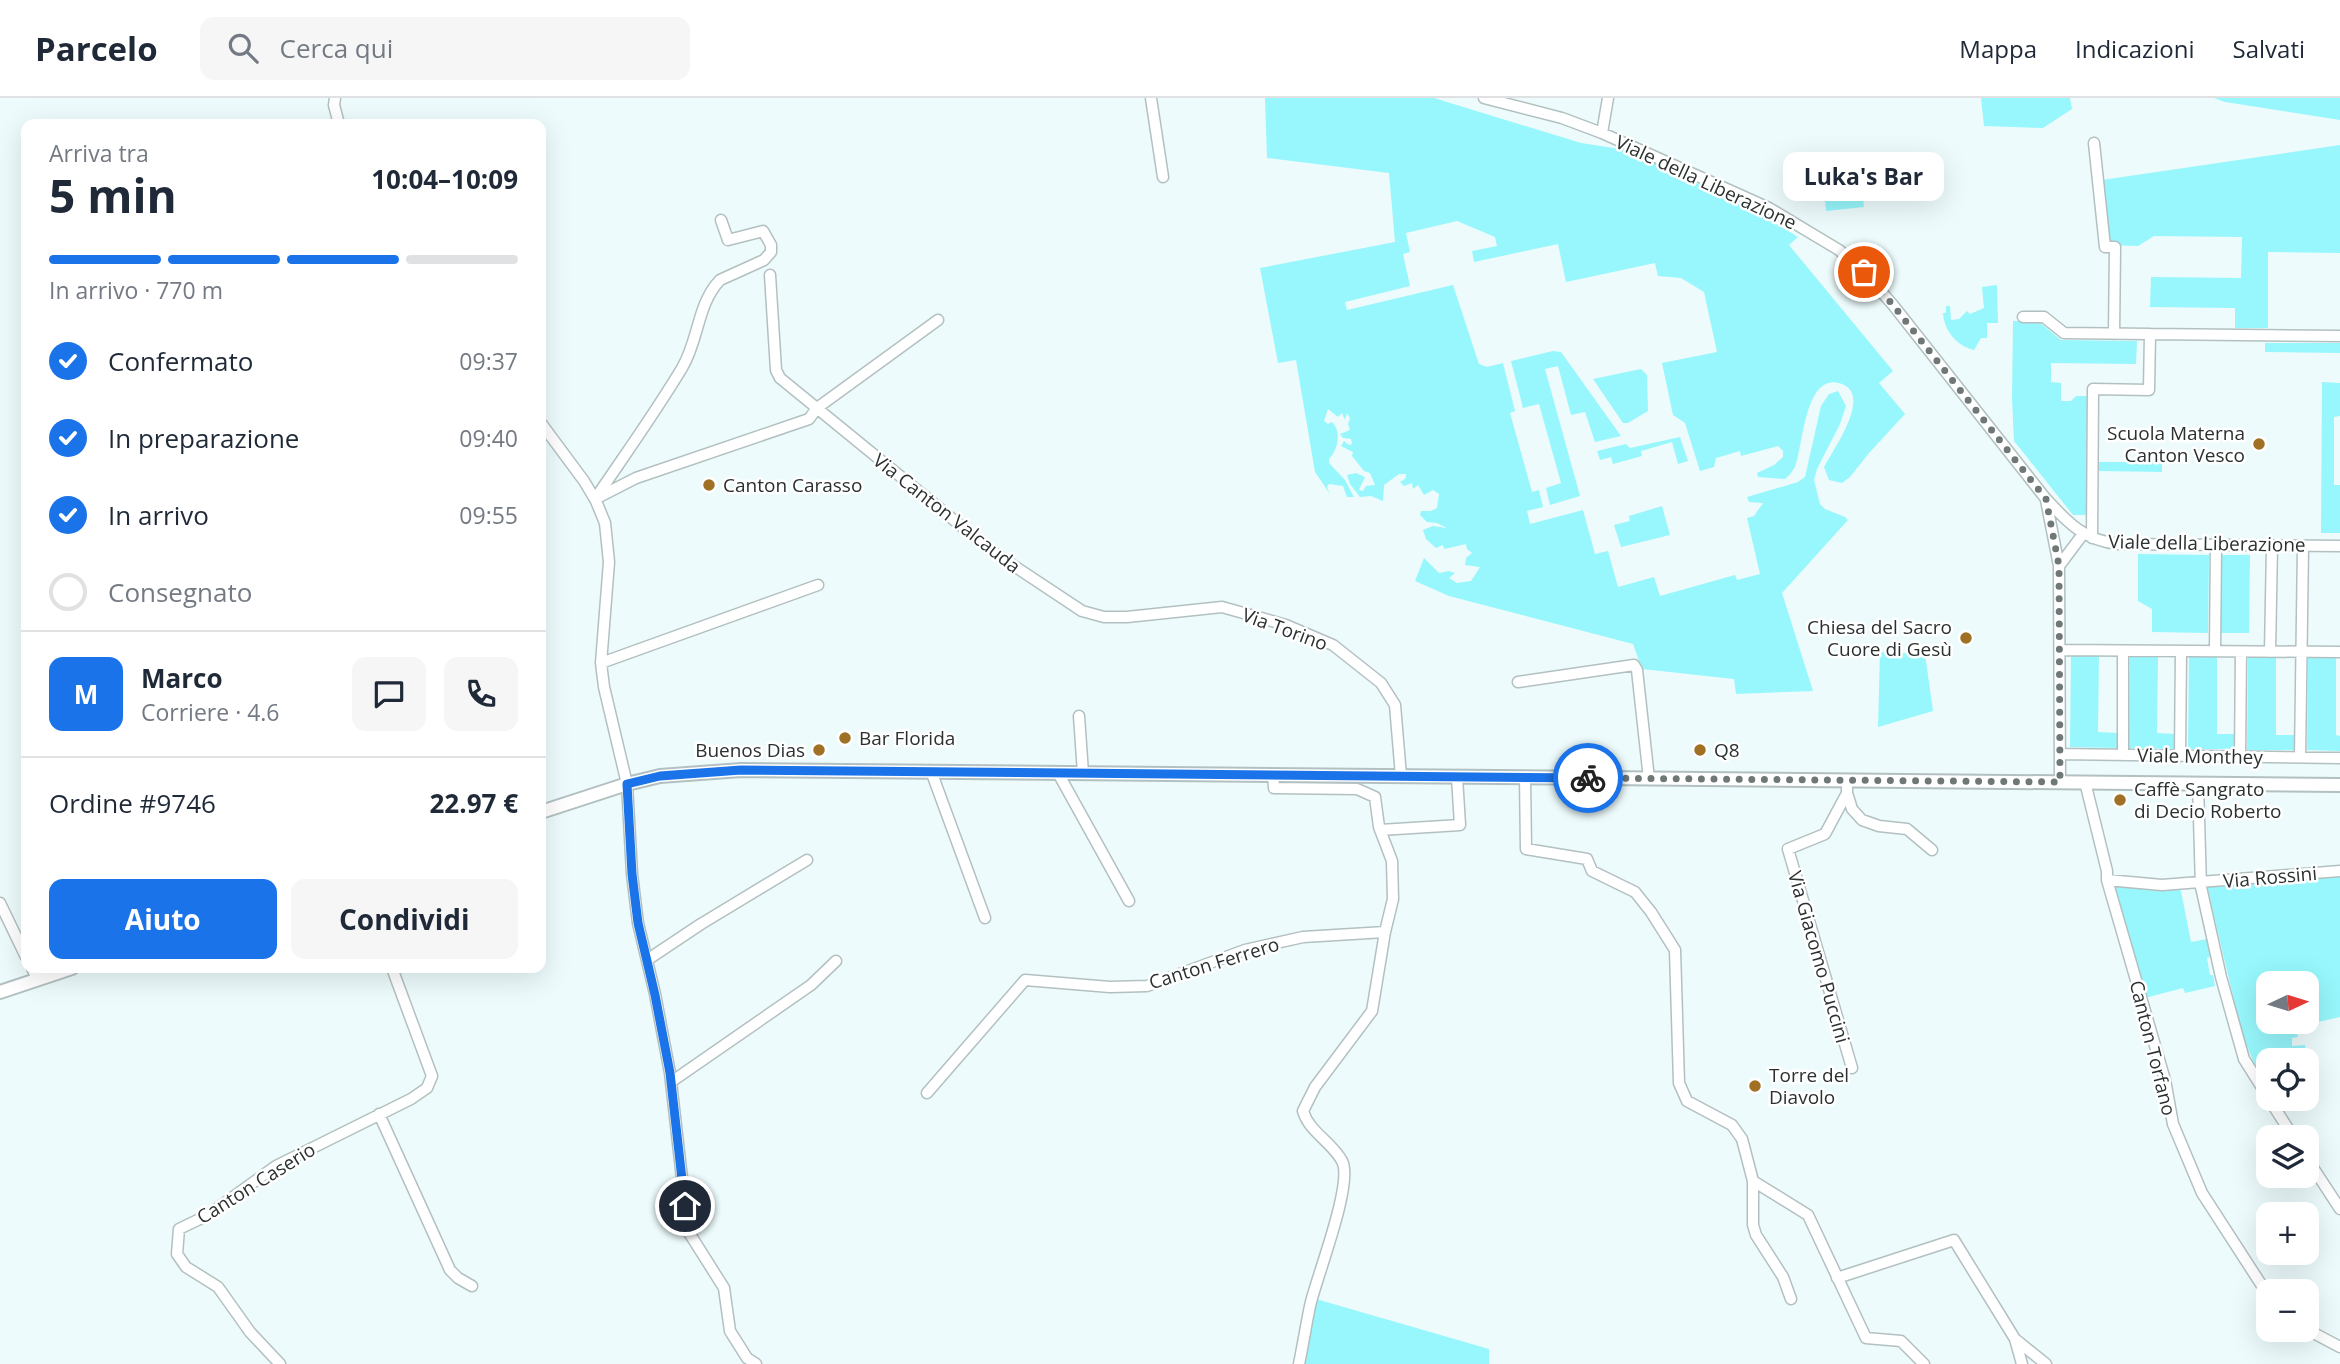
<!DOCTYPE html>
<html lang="it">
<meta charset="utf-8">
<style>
body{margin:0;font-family:"Open Sans",sans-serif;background:#f6f6f7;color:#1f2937;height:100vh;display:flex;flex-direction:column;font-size:26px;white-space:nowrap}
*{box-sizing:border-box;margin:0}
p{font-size:23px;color:#747a83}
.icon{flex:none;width:38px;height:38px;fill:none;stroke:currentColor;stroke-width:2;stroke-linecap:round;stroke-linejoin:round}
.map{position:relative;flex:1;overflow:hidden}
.details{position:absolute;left:21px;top:21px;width:525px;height:854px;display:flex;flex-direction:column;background:#fff;border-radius:14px;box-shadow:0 7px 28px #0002}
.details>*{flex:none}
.needle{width:46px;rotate:86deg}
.buttons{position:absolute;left:2256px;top:873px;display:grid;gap:14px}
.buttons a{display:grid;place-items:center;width:63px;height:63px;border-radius:14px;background:#fff;box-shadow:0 7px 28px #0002;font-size:35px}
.pin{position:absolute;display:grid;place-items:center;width:60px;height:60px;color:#fff;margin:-30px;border:4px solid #fff;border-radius:50%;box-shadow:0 2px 7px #0007}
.courier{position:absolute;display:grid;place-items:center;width:70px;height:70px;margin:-35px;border:5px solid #1a73e8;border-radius:50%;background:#fff;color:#222;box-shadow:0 2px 9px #0007}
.bubble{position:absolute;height:49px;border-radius:14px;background:#fff;box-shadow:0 7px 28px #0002;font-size:23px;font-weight:700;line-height:49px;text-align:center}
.head em{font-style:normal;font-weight:700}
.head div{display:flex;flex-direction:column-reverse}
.head{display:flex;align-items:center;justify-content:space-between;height:119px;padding:0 28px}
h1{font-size:46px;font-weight:700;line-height:52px}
.bar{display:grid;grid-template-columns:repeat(4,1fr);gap:10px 7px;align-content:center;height:84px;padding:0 28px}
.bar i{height:9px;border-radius:5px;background:#e0e1e3}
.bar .current{background:#1a73e8}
.bar p{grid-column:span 4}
.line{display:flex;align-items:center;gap:18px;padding:0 28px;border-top:2px solid #e0e1e3}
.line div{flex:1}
.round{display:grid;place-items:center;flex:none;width:74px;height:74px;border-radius:14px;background:#f6f6f7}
ol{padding:0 28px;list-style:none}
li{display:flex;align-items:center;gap:21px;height:77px}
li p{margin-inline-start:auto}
li .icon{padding:7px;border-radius:50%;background:#1a73e8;color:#fff;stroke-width:4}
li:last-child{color:#747a83}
li i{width:38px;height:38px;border:4px solid #e0e1e3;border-radius:50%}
.button{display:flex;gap:14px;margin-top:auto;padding:14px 28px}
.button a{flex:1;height:80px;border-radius:14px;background:#1a73e8;color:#fff;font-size:28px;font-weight:700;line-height:80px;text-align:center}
.button a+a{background:#f6f6f7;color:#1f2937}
header{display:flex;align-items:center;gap:42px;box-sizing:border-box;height:98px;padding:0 35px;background:#fff;border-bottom:2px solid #e0e1e3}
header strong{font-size:33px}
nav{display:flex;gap:38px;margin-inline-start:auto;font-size:24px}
.search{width:490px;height:63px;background:#f6f6f7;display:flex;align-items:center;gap:18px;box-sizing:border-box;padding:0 24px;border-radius:14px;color:#747a83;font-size:26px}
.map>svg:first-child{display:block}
.green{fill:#97f7fc;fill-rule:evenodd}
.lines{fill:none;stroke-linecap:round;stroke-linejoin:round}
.minor-casing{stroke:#b3c0c1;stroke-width:13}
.tertiary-casing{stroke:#b3c0c1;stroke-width:16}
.minor{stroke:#fff;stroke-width:10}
.tertiary{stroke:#fff;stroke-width:12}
.done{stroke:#6f7777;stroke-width:7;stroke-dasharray:0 12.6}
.route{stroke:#1a73e8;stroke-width:9}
.poi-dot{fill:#a07124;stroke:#fff;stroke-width:2.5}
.labels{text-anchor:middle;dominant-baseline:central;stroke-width:5;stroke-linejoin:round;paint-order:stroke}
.street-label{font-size:19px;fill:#2b3030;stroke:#fff}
.poi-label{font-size:19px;fill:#2b3030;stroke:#fff;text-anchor:start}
</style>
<header>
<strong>Parcelo</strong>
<div class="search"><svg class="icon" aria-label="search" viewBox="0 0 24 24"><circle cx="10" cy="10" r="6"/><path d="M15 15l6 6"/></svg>Cerca qui</div>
<nav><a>Mappa</a><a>Indicazioni</a><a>Salvati</a></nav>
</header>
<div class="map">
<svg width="2340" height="1266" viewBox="0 0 2340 1266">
<rect width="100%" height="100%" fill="#edfbfc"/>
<path class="green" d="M 1265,0 L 1434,0 L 1581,45 L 1627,52 L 1755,113 L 1798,139 L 1789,147 L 1893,273 L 1879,285 L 1905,316 L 1869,355 L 1850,379 L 1842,385 L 1829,382 L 1824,369 C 1833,352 1875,294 1839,285 C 1804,276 1803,351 1795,369 C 1792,374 1789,378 1785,381 L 1758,379 L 1757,375 L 1774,367 L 1783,359 L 1783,353 L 1778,348 L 1741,358 L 1740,353 L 1716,360 L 1714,369 L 1700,373 L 1685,325 L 1673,317 L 1662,265 L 1717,254 L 1704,194 L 1681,180 L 1658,178 L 1655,165 L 1566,184 L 1558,146 L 1474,164 L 1472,153 L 1497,148 L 1495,139 L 1457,123 L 1406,135 L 1410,154 L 1403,156 L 1410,188 L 1345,204 L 1347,212 L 1453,187 L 1479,266 L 1487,269 L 1503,265 L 1515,313 L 1510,315 L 1532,394 L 1539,392 L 1543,409 L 1527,413 L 1530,426 L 1583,412 L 1595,456 L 1608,453 L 1618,489 L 1654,479 L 1660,498 L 1735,477 L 1737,482 L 1760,476 L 1747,420 L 1754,418 L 1763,405 L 1749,404 L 1747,399 L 1798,384 L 1805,379 L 1821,308 L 1829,296 L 1838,293 L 1846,308 L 1840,326 L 1817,371 L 1814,382 L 1820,406 L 1825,411 L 1845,419 L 1848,422 L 1782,495 L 1813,593 L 1736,596 L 1734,581 L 1642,571 L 1633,546 L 1449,498 L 1415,483 L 1424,460 L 1439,475 L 1449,473 L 1455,475 L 1449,480 L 1457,485 L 1471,483 L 1480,469 L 1465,467 L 1466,460 L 1472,455 L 1467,451 L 1466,446 L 1444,451 L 1443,447 L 1436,450 L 1426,441 L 1423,432 L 1433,428 L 1447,430 L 1437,425 L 1427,424 L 1420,417 L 1421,413 L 1431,413 L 1437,410 L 1439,396 L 1433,392 L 1424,397 L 1418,387 L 1413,391 L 1412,385 L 1404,388 L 1400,384 L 1406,380 L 1406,376 L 1399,376 L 1384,387 L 1383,403 L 1371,398 L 1360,399 L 1350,386 L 1347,377 L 1356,375 L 1365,379 L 1359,392 L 1363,393 L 1366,388 L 1375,387 L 1370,375 L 1364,373 L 1352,358 L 1353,354 L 1341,348 L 1344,343 L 1349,347 L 1352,346 L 1351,341 L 1343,340 L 1340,336 L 1350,332 L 1348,326 L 1350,320 L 1347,315 L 1345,322 L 1342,315 L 1338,319 L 1328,311 L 1324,323 L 1328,326 L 1332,324 C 1342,334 1338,351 1329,361 L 1329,365 L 1345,382 L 1354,399 L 1347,399 L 1343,388 L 1329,386 L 1327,389 L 1330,396 L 1315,374 L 1296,262 L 1278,265 L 1260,170 L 1395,144 L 1389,75 L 1267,60 Z
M 1981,0 L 2070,0 L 2072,11 L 2043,30 L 1984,28 Z
M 2214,0 L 2340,0 L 2340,22 L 2225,4 Z
M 2340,47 L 2340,155 L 2268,154 L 2268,230 L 2235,230 L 2235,210 L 2150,209 L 2151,179 L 2241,180 L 2242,139 L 2154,138 L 2138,148 L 2107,147 L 2102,82 Z
M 1859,66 L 1864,109 L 1826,113 L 1822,70 Z
M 1997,187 L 1998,225 L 1987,225 L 1987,240 L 1981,240 L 1974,252 C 1957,248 1944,233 1943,215 L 1946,215 L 1946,208 L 1950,208 L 1951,222 L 1959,221 L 1967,213 L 1970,216 L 1984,210 L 1982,189 Z
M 2013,223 L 2038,223 L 2061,242 L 2137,243 L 2136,266 L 2051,265 L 2051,284 L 2061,285 L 2061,303 L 2071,303 L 2076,298 L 2087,298 L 2086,417 L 2073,417 L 2014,343 L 2012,301 Z
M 2265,245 L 2340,245 L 2340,255 L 2265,254 Z
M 1553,253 L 1561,254 L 1621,338 L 1595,344 L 1585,314 L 1571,317 L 1558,268 L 1545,271 L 1580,398 L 1550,407 L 1546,390 L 1561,385 L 1539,306 L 1523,310 L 1511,263 Z
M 1641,271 L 1647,277 L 1648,313 L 1628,325 L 1623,325 L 1593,281 Z
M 2322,284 L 2340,285 L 2340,318 L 2334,319 L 2334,387 L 2340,387 L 2340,435 L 2321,435 Z
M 1680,339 L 1688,363 L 1678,366 L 1672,344 L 1641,353 L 1642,358 L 1613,366 L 1611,359 L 1600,362 L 1597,353 L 1626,346 L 1630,350 Z
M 2099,364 L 2162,364 L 2162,374 L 2099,373 Z
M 1662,408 L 1670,437 L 1621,449 L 1614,427 L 1630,423 L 1629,418 Z
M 2138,456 L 2209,457 L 2208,535 L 2152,534 L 2152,511 L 2138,503 Z
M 2220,457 L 2250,457 L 2249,535 L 2219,535 Z
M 1880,554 L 1925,556 L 1933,613 L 1878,629 Z
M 2071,557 L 2099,557 L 2098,634 L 2117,635 L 2117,650 L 2070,649 Z
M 2130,558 L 2158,558 L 2157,635 L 2175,636 L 2175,651 L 2129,650 Z
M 2189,558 L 2217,559 L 2217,636 L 2235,636 L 2235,651 L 2188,651 Z
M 2276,559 L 2276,637 L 2294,637 L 2294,652 L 2247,652 L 2248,560 Z
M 2308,560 L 2336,560 L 2336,637 L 2340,638 L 2340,653 L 2307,652 Z
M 2340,775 L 2340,919 L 2296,929 L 2298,939 L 2292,940 L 2292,948 L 2305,947 L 2307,965 L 2306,962 L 2268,962 L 2268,969 L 2256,970 L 2242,936 L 2207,788 ZM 2268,886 L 2306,886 L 2306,924 L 2268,924 Z
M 2126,787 L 2172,789 L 2181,793 L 2191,844 L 2207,841 L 2210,859 L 2207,860 L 2210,877 L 2213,877 L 2215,888 L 2185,895 L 2183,890 L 2145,900 L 2115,790 Z
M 1316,1201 L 1489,1251 L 1489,1266 L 1304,1266 Z"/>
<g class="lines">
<g class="minor-casing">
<path id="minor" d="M 335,0 L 334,7 L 339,26
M 1151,0 L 1163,79
M 1484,0 L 1562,20 L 1602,35 L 1769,110 L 1839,152 L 1864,174 L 1893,207 L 2046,401 C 2068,425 2085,443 2119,446 L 2340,448
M 1602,35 L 1608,0
M 2094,45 L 2105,149 L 2115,149 L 2114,236
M 721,122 L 728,142 L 763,133 L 771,147 L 771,154 L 764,162 L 720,182 C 697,206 699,242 682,270 C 655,315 624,358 595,401 L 636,380 L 809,321 L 817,310 L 938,222
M 770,177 L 776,272 L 780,280 L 993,454 L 1082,513 L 1104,519 L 1127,519 L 1222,509 L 1286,527 L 1333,547 L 1381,585 L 1395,607 L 1401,678
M 2023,219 L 2044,219 L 2064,235 L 2150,236
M 541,325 L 584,383 L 596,403 L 605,425 L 609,464 L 601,565 L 604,589 L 627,686 L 632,776 L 638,825 L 655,896 L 670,975 L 688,1133 L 724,1190 L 730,1233 L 747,1260 L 756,1266
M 2046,402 L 2059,468 L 2060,684
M 2092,440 L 2093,291 L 2149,292 L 2150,236 L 2340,238
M 2059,468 L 2083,436
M 2060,552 L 2340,554
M 2215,553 L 2216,447
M 2270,554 L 2272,448
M 601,565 L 818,487
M 1518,584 L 1634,567 L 1637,572 L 1649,681
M 1079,618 L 1083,675
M 2060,656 L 2340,660
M 2123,657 L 2123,553
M 2180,658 L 2181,553
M 2240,659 L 2241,554
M 2300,659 L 2303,448
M 931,673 L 985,820
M 1058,675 L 1129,803
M 1273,677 L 1274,690 L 1357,691 L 1375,699 L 1379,729 L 1392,763 L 1393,801 L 1385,834 L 1372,913 L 1315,989 L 1303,1013 C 1309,1034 1332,1044 1342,1063 C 1354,1085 1316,1180 1310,1208 C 1306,1227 1303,1247 1299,1266
M 1525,679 L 1526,751 L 1587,761 L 1592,773 L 1635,794 L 1651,814 L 1675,852 L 1679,985 L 1687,1003 L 1732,1027 L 1742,1041 L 1753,1083 L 1808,1117 L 1866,1240 L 1901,1243 L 1924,1266
M 1847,682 L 1847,695 L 1825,736 L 1788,751 L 1852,970
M 2085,684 L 2107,773 L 2107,782 L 2165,982 L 2173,1026 L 2202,1095 L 2268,1197
M 2198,686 L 2201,789 L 2221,879 L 2244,961 L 2268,999
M 1847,695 L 1852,711 L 1862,722 L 1879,728 L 1907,731 L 1932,752
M 1380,732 L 1460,727 L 1457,679
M 2107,782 L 2162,787 L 2340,773
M 0,805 L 26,859
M 647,862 L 701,826 L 807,762
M 32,870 L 37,881
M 671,984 L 811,887 L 836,863
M 927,995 L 1025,882 L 1110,889 L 1147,888 L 1245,852 L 1303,839 L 1385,834
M 2269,1001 L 2294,1040
M 379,1016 L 450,1172 L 458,1180 L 472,1188
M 2306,1059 L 2340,1111
M 1753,1083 L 1753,1127 L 1756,1137 L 1783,1179 L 1791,1201
M 1837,1180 L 1954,1142 L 2015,1241 L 2022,1266
M 2306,1231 L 2340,1249
M 2015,1241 L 2046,1266
M 280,1266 L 250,1234 L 218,1189 L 186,1169 L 177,1156 L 179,1131 L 208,1117 L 276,1068 L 411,1001 L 427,990 L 432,978 L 392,870"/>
</g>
<g class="tertiary-casing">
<path id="tertiary" d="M 541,714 L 627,686 L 660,678 L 741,672 L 2340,687
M 0,894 L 72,870"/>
</g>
<use href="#minor" class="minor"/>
<use href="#tertiary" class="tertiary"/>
</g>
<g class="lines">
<path class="done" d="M 1588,680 L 2060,684 L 2059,468 L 2046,401 L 1893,207 L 1864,174"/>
<path class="route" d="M 685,1108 L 670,975 L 655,897 L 638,825 L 632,776 L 627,686 L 660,678 L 741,672 L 1588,680"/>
</g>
<g class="poi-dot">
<circle cx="2259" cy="346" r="7"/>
<circle cx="709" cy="387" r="7"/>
<circle cx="1966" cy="540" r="7"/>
<circle cx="845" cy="640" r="7"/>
<circle cx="819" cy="652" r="7"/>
<circle cx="1700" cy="652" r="7"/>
<circle cx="2120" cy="702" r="7"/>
<circle cx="1755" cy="988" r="7"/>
</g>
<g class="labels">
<g class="street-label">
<text transform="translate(1706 84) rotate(25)">Viale della Liberazione</text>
<text transform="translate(947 415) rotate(38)">Via Canton Valcauda</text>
<text transform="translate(2207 445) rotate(1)">Viale della Liberazione</text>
<text transform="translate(1285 531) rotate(20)">Via Torino</text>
<text transform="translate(2200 658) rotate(1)">Viale Monthey</text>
<text transform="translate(2270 779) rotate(-5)">Via Rossini</text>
<text transform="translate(1819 859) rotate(74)">Via Giacomo Puccini</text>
<text transform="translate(1214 865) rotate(-17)">Canton Ferrero</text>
<text transform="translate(2153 950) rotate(76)">Canton Torfano</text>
<text transform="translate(256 1085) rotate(-32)">Canton Caserio</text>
</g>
<g class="poi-label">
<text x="2245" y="335" text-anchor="end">Scuola Materna<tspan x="2245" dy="22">Canton Vesco</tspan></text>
<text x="723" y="387">Canton Carasso</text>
<text x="1952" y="529" text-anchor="end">Chiesa del Sacro<tspan x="1952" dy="22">Cuore di Gesù</tspan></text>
<text x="859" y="640">Bar Florida</text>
<text x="805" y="652" text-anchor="end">Buenos Dias</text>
<text x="1714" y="652">Q8</text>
<text x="2134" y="691">Caffè Sangrato<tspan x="2134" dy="22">di Decio Roberto</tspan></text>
<text x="1769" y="977">Torre del<tspan x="1769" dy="22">Diavolo</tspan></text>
</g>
</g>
</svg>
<div class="buttons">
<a><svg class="needle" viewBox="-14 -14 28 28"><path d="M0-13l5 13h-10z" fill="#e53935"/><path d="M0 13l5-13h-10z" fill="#747a83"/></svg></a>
<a><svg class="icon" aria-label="locate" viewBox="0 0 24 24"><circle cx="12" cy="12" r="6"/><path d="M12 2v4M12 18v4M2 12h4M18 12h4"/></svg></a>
<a><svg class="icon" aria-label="layers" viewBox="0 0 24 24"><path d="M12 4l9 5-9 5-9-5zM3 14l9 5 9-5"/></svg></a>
<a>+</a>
<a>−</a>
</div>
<div class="pin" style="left:1864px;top:174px;background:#ea580c"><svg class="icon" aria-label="bag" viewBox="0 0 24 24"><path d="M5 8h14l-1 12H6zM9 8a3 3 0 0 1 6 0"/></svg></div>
<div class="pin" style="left:685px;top:1108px;background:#1f2937"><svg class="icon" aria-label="home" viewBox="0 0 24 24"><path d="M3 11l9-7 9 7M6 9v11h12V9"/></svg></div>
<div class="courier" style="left:1588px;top:680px"><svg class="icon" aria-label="bike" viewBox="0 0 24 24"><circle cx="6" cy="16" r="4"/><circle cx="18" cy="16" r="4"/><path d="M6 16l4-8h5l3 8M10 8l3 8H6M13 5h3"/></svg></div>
<div class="bubble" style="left:1783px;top:54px;width:161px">Luka's Bar</div>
<section class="details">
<div class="head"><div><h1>5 min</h1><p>Arriva tra</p></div><em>10:04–10:09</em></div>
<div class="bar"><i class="current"></i><i class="current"></i><i class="current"></i><i></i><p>In arrivo · 770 m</p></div>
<ol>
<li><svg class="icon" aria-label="check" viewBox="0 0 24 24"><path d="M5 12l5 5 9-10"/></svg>Confermato<p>09:37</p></li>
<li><svg class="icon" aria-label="check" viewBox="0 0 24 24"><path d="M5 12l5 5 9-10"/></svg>In preparazione<p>09:40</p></li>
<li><svg class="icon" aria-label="check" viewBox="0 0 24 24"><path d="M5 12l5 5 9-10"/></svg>In arrivo<p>09:55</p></li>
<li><i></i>Consegnato</li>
</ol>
<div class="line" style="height:126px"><b class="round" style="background:#1a73e8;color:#fff">M</b><div><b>Marco</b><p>Corriere · 4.6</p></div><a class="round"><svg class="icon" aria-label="chat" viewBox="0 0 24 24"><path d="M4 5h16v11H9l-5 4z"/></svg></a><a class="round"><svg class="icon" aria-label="phone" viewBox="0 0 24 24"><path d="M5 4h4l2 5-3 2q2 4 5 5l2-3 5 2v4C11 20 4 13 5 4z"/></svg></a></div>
<div class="line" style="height:91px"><div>Ordine #9746</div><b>22.97 €</b></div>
<div class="button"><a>Aiuto</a><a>Condividi</a></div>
</section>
</div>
